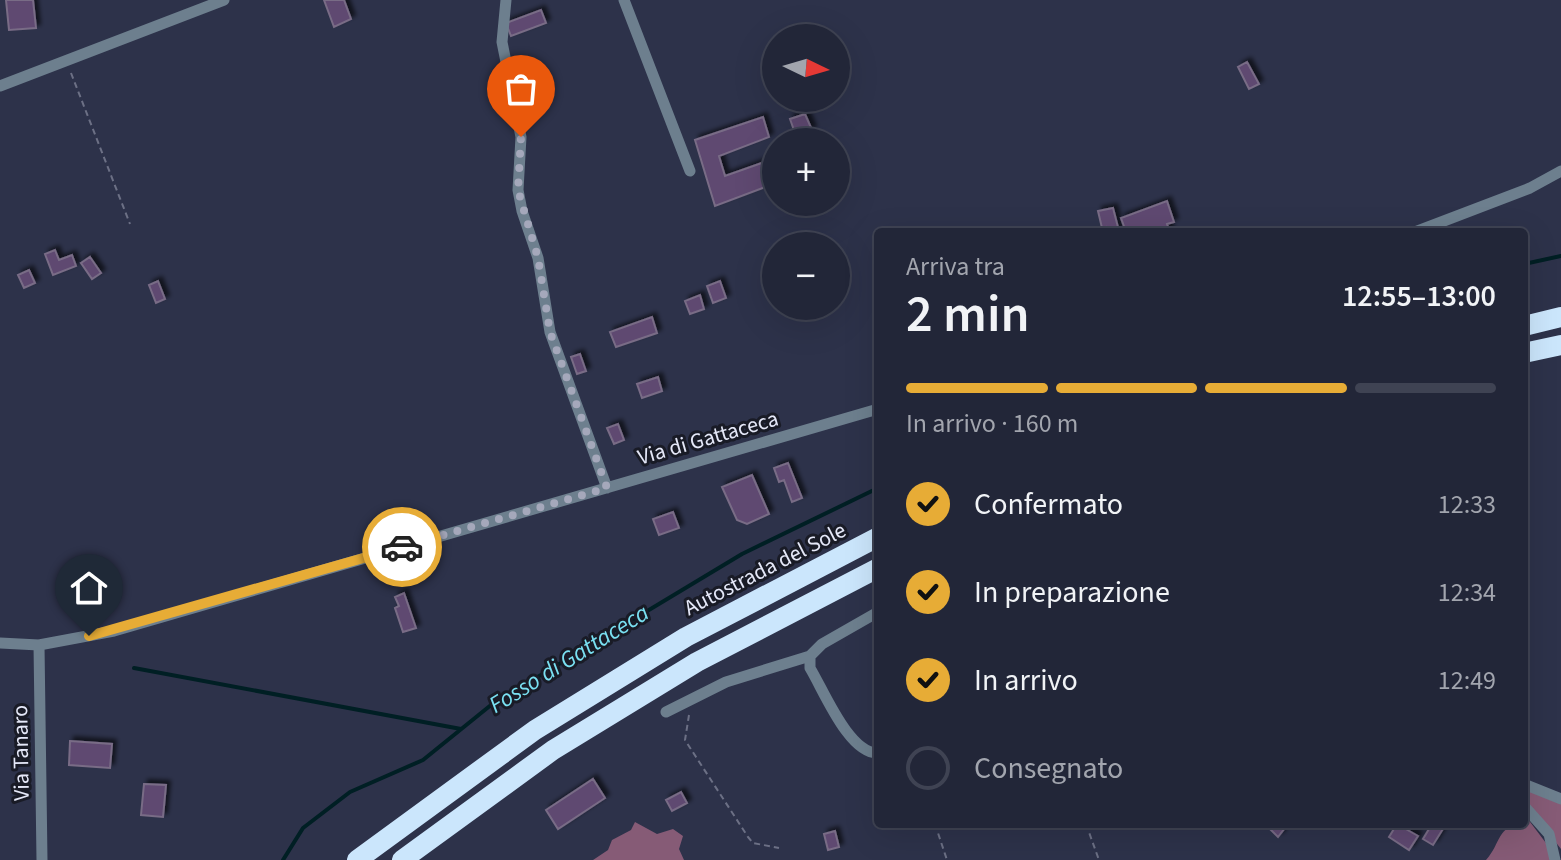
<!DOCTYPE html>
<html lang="it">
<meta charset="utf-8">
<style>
body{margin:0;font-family:"Source Sans 3",sans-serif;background:#2e3243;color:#f1f3f6;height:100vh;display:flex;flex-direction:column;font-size:30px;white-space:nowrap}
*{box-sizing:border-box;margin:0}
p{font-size:26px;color:#a2a5ae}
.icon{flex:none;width:44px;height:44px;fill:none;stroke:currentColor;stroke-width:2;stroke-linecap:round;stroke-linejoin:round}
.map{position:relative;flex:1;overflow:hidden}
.drawer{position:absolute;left:874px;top:228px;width:654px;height:600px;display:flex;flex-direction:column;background:#222638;border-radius:8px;box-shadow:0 8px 32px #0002,0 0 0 2px #3f4353}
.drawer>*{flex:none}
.needle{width:52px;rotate:95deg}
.buttons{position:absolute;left:762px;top:24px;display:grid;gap:16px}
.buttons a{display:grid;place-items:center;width:88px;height:88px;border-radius:50%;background:#222638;box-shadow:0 8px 32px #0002,0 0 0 2px #3f4353;font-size:40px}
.pin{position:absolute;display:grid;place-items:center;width:68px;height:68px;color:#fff;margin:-82px -34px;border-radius:50% 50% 50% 0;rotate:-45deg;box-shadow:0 0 8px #0007}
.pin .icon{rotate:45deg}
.courier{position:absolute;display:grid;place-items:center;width:80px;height:80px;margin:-40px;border:6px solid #e7ac36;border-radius:50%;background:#fff;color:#222;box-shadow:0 2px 10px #0007}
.overview em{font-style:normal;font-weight:600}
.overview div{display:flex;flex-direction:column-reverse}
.overview{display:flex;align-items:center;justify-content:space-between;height:136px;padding:0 32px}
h1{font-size:52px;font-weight:600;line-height:60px}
.bar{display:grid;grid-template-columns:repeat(4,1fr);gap:12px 8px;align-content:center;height:96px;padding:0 32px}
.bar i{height:10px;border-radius:6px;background:#3f4353}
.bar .active{background:#e7ac36}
.bar p{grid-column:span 4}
ol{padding:0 32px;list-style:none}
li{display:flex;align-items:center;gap:24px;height:88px}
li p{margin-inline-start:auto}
li .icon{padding:8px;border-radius:50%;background:#e7ac36;color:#111;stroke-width:4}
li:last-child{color:#a2a5ae}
li i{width:44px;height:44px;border:4px solid #3f4353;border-radius:50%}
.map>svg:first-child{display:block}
.forest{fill:#865b76}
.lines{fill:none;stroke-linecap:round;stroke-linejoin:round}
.stream{stroke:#001f24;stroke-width:4}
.building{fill:#5e4971;stroke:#796c86;stroke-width:2;filter:url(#shadow)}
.path{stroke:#6c7085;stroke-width:2;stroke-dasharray:6 4;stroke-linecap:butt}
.minor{stroke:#6d7f8e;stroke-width:11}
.motorway{stroke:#cbe6fc;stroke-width:20}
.done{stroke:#a5a8bb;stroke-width:8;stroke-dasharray:0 14.4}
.route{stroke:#e7ac36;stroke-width:10}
.labels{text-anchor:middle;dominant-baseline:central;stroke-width:6;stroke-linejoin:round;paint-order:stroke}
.street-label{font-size:22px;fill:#e5e8f8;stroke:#191b26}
.water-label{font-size:24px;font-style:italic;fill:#7ae1f2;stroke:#191b26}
</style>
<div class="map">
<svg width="1561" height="860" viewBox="0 0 1561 860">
<defs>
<filter id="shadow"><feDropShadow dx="4" dy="-4" stdDeviation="2" flood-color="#0009"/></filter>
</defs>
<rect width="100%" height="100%" fill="#2d324a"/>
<path class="forest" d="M 1524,789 L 1561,804 L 1561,849 L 1524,802 Z
M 1524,814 L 1549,847 L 1551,860 L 1486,860 C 1501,844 1497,824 1524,824 Z
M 635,822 L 657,834 L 673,829 L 683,836 L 679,849 L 684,860 L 593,860 L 608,850 L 612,840 L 631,830 Z"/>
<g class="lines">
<path class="stream" d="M 1524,264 L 1561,256
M 134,668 L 461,729
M 283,860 L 303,828 L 350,792 L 423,760 L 491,705 L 742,554 L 878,488"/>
</g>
<path class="building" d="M 6,0 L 33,0 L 36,28 L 9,30 Z
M 324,0 L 344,0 L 351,19 L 334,27 Z
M 541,10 L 546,23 L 511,36 L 506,23 Z
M 1247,62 L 1259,84 L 1249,89 L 1238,67 Z
M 805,114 L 812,130 L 796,136 L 790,119 Z
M 763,117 L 769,137 L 719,156 L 725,176 L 776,158 L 776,183 L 715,206 L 695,140 Z
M 1167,201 L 1174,222 L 1167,224 L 1170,232 L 1126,232 L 1121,218 Z
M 1113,208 L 1119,231 L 1108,232 L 1106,227 L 1102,228 L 1098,211 Z
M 55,250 L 59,260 L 72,255 L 76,266 L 53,275 L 45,254 Z
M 90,257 L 101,273 L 92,279 L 81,263 Z
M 29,270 L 35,283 L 24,288 L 18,275 Z
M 158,281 L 165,299 L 156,303 L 149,285 Z
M 720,281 L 726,298 L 713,303 L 707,286 Z
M 700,295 L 704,309 L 690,314 L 685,301 Z
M 652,317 L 657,333 L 616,347 L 610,332 Z
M 580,354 L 586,371 L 577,374 L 571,357 Z
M 658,377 L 662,391 L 642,398 L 637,384 Z
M 618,424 L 624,440 L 614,444 L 607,428 Z
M 788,463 L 802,498 L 792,502 L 784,480 L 779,482 L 774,468 Z
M 752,475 L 769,514 L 747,524 L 737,520 L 722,487 Z
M 673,512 L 679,528 L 659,535 L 653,519 Z
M 404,593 L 416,628 L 403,632 L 395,608 L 399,606 L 395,597 Z
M 70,741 L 112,744 L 110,768 L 69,765 Z
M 593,779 L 605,798 L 558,829 L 546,810 Z
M 144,784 L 166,785 L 163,817 L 141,815 Z
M 681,792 L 687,803 L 672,811 L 666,800 Z
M 1265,824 L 1288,824 L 1278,837 Z
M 1397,824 L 1418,836 L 1409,850 L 1389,837 Z
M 1432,824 L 1446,824 L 1433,845 L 1423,839 Z
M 835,831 L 839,847 L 828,850 L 824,834 Z"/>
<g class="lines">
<path class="path" d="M 71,73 L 130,224
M 689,715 L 685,740 L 748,837 L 753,843 L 779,848
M 935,824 L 947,860
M 1086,824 L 1099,860"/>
<path class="minor" d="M 506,0 L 502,42 L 521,137 L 518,190 L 522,211 L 538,258 L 550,332 L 607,488
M 624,0 L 690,171
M 0,86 L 224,0
M 1415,232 L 1530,188 L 1561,171
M 878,612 L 822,644 L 810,656 L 810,668 C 824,691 849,754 878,753
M 0,643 L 39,645 L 114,631 L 878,409
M 39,645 L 42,860
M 666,712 L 726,682 L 810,656
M 1524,784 L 1561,799
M 1524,806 L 1549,834 L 1555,860"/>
<path class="motorway" d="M 1524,326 L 1561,317
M 1524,353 L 1561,345
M 357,860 L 535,730 L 686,637 L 878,537
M 402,860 L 553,750 L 697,662 L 878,568"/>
</g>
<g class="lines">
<path class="done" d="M 402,547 L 607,488 L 550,332 L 538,258 L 518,190 L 521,137"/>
<path class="route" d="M 89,636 L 402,547"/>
</g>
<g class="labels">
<g class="street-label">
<text transform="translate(708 438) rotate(-16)">Via di Gattaceca</text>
<text transform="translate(765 569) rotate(-27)">Autostrada del Sole</text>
<text transform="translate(21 753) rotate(-91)">Via Tanaro</text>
</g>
<g class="water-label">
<text transform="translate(569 659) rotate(-32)">Fosso di Gattaceca</text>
</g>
</g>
</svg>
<div class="buttons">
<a><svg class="needle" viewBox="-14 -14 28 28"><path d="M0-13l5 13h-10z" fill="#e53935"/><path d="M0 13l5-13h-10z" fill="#a2a5ae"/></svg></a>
<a>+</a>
<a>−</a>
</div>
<div class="pin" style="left:521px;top:137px;background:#ea580c"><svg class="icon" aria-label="bag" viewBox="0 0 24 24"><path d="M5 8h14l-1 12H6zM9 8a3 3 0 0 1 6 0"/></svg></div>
<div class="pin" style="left:89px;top:636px;background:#1f2937"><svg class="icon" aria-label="home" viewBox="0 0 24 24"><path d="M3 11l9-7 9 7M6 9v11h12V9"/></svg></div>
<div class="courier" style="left:402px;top:547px"><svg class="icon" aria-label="car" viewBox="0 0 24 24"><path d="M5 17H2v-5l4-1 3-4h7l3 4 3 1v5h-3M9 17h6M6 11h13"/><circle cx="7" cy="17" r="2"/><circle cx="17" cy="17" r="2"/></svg></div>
<section class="drawer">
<div class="overview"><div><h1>2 min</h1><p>Arriva tra</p></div><em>12:55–13:00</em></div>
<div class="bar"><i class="active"></i><i class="active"></i><i class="active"></i><i></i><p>In arrivo · 160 m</p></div>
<ol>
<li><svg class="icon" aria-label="check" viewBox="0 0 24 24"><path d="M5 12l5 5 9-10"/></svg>Confermato<p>12:33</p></li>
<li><svg class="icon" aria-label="check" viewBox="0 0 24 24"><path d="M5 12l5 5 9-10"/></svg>In preparazione<p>12:34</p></li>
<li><svg class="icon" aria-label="check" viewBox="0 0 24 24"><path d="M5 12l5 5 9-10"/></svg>In arrivo<p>12:49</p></li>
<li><i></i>Consegnato</li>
</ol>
</section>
</div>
